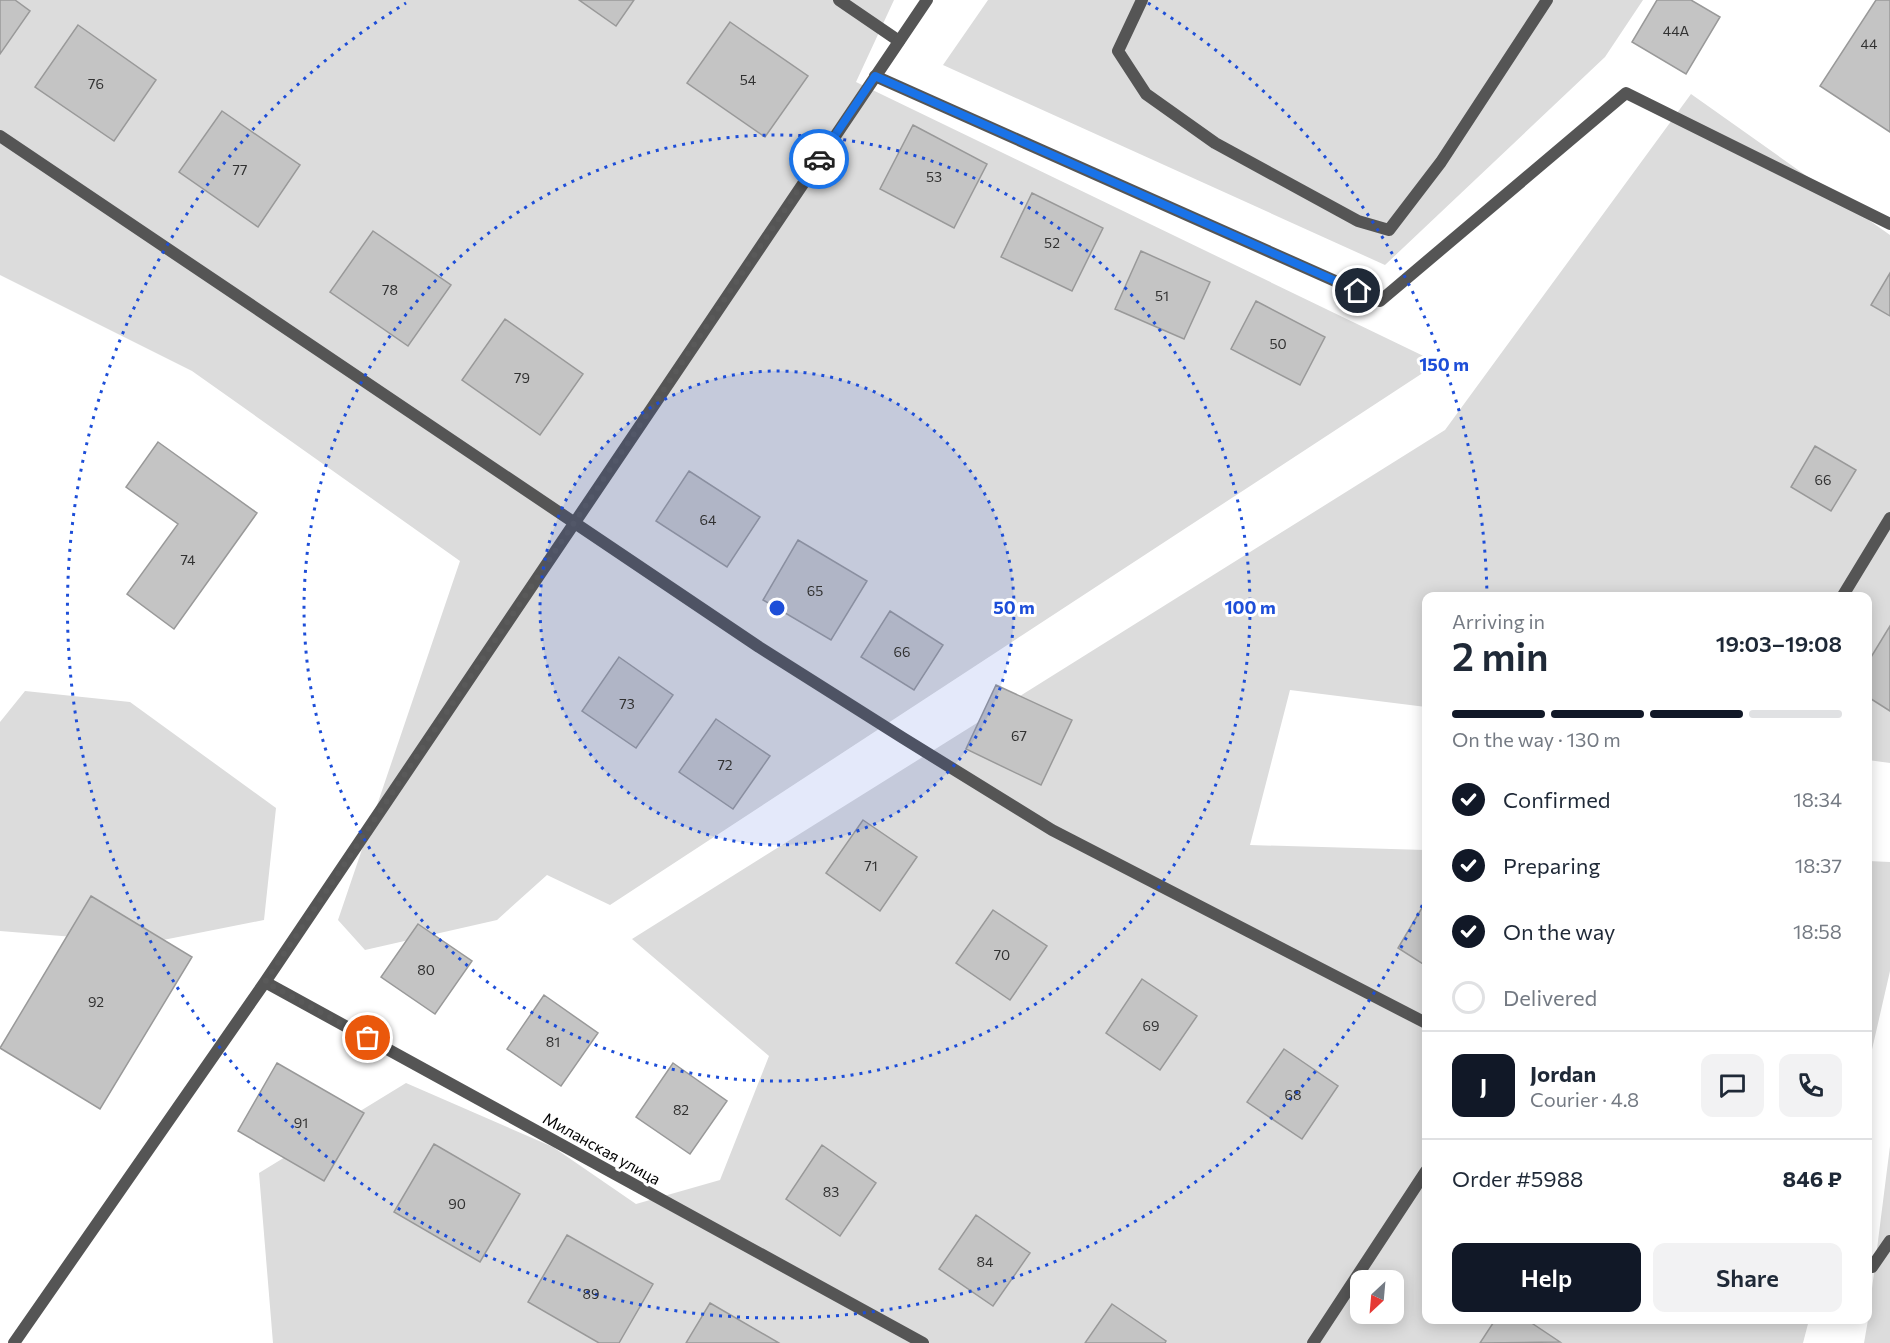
<!DOCTYPE html>
<meta charset="utf-8">
<style>
body{margin:0;font-family:Commissioner,sans-serif;background:#f2f2f3;color:#1f2937;height:100vh;display:flex;flex-direction:column;font-size:22px;white-space:nowrap}
*{box-sizing:border-box;margin:0}
p{font-size:20px;color:#747a83}
.icon{flex:none;width:33px;height:33px;fill:none;stroke:currentColor;stroke-width:2;stroke-linecap:round;stroke-linejoin:round}
.map{position:relative;flex:1;overflow:hidden}
.sheet{position:absolute;left:1422px;top:592px;width:450px;height:732px;display:flex;flex-direction:column;background:#fff;border-radius:12px;box-shadow:0 3px 15px #0003}
.sheet>*{flex:none}
.needle{width:39px;rotate:206deg}
.fabs{position:absolute;left:1350px;top:1270px;display:grid;gap:12px}
.fabs a{display:grid;place-items:center;width:54px;height:54px;border-radius:12px;background:#fff;box-shadow:0 3px 15px #0003;font-size:30px}
.pin{position:absolute;display:grid;place-items:center;width:51px;height:51px;color:#fff;margin:-26px;border:3px solid #fff;border-radius:50%;box-shadow:0 2px 6px #0007}
.courier{position:absolute;display:grid;place-items:center;width:60px;height:60px;margin:-30px;border:4px solid #1a73e8;border-radius:50%;background:#fff;color:#222;box-shadow:0 2px 8px #0007}
.headline em{font-style:normal;font-weight:600}
.headline div{display:flex;flex-direction:column-reverse}
.headline{display:flex;align-items:center;justify-content:space-between;height:102px;padding:0 30px}
h1{font-size:39px;font-weight:600;line-height:45px}
.bar{display:grid;grid-template-columns:repeat(4,1fr);gap:9px 6px;align-content:center;height:72px;padding:0 30px}
.bar i{height:8px;border-radius:4px;background:#e0e1e3}
.bar .current{background:#111827}
.bar p{grid-column:span 4}
.line{display:flex;align-items:center;gap:15px;padding:0 30px;border-top:2px solid #e0e1e3}
.line div{flex:1}
.round{display:grid;place-items:center;flex:none;width:63px;height:63px;border-radius:12px;background:#f2f2f3}
ol{padding:0 30px;list-style:none}
li{display:flex;align-items:center;gap:18px;height:66px}
li p{margin-inline-start:auto}
li .icon{padding:6px;border-radius:50%;background:#111827;color:#fff;stroke-width:4}
li:last-child{color:#747a83}
li i{width:33px;height:33px;border:3px solid #e0e1e3;border-radius:50%}
.button{display:flex;gap:12px;margin-top:auto;padding:12px 30px}
.button a{flex:1;height:69px;border-radius:12px;background:#111827;color:#fff;font-size:24px;font-weight:600;line-height:69px;text-align:center}
.button a+a{background:#f2f2f3;color:#1f2937}
.map>svg:first-child{display:block}
.green{fill:#dcdcdc;fill-rule:evenodd}
.building{fill:#c4c4c4;stroke:#999;stroke-width:1.5}
.lines{fill:none;stroke-linecap:round;stroke-linejoin:round}
.lane{stroke:#555;stroke-width:12}
.street{stroke:#555;stroke-width:12}
.done{stroke:#595959;stroke-width:6;stroke-dasharray:0 10.8}
.route{stroke:#1a73e8;stroke-width:8}
.ring{fill:none;stroke:#1d4ed8;stroke-width:3;stroke-dasharray:3 6}
.labels{text-anchor:middle;dominant-baseline:central;stroke-width:6;stroke-linejoin:round;paint-order:stroke}
.number-label{font-size:14px;fill:#313131}
.street-label{font-size:16px;fill:#000;stroke:#fff}
.centre{fill:#1d4ed8;stroke:#fff;stroke-width:3}
.ring-label{font-size:18px;text-anchor:middle;font-weight:bold;fill:#1d4ed8;stroke:#fff;stroke-width:6;stroke-linejoin:round;paint-order:stroke}
</style>
<div class="map">
<svg width="1890" height="1343" viewBox="0 0 1890 1343">
<rect width="100%" height="100%" fill="#fff"/>
<path class="green" d="M 0,0 L 894,0 L 856,82 L 1438,363 L 610,905 L 547,875 L 497,920 L 365,950 L 338,920 L 460,561 L 192,371 L 0,275 Z
M 988,0 L 1643,0 L 1605,57 L 1385,265 L 943,65 Z
M 1691,94 L 1890,235 L 1890,763 L 1868,760 L 1868,597 L 1426,597 L 1426,707 L 1290,690 L 1250,845 L 1426,850 L 1426,1320 L 1809,1320 L 1803,1343 L 273,1343 L 259,1173 L 406,1083 L 553,1147 L 636,1204 L 720,1180 L 769,1056 L 632,939 L 1445,430 ZM 1360,1281 L 1394,1281 L 1394,1314 L 1360,1314 Z
M 25,691 L 130,702 L 276,808 L 264,920 L 148,943 L 0,931 L 0,722 Z
M 1868,861 L 1890,862 L 1890,971 L 1868,1067 Z
M 1890,1146 L 1890,1343 L 1864,1343 L 1868,1320 Z"/>
<path class="building" d="M 0,0 L 15,0 L 30,11 L 0,54 Z
M 579,0 L 634,0 L 616,26 Z
M 1657,0 L 1691,0 L 1720,17 L 1686,74 L 1632,42 Z
M 1876,0 L 1890,0 L 1890,132 L 1820,86 Z
M 730,22 L 808,76 L 765,137 L 687,83 Z
M 78,25 L 156,80 L 114,141 L 35,87 Z
M 222,111 L 300,165 L 258,227 L 179,172 Z
M 913,125 L 987,164 L 954,228 L 880,189 Z
M 1032,193 L 1103,228 L 1072,291 L 1001,257 Z
M 373,231 L 451,285 L 408,346 L 330,292 Z
M 1141,251 L 1210,282 L 1184,339 L 1115,309 Z
M 1890,273 L 1890,316 L 1871,305 Z
M 1256,301 L 1325,337 L 1300,385 L 1231,349 Z
M 505,319 L 583,374 L 540,435 L 462,380 Z
M 158,442 L 257,513 L 174,629 L 127,594 L 178,524 L 126,487 Z
M 1815,446 L 1856,470 L 1831,511 L 1791,487 Z
M 689,471 L 760,517 L 727,567 L 656,521 Z
M 798,540 L 867,581 L 831,640 L 763,600 Z
M 890,611 L 943,645 L 914,690 L 861,657 Z
M 1890,626 L 1890,711 L 1868,697 L 1868,662 Z
M 619,657 L 673,695 L 636,748 L 582,711 Z
M 996,685 L 1072,720 L 1041,785 L 966,749 Z
M 716,719 L 770,756 L 733,809 L 679,772 Z
M 863,820 L 917,857 L 880,911 L 826,873 Z
M 91,896 L 192,957 L 100,1109 L 0,1048 Z
M 1426,901 L 1426,966 L 1398,948 Z
M 993,910 L 1047,946 L 1010,1000 L 956,963 Z
M 418,924 L 472,961 L 435,1014 L 381,977 Z
M 1142,979 L 1197,1016 L 1160,1070 L 1106,1033 Z
M 544,995 L 598,1033 L 561,1086 L 507,1049 Z
M 1284,1049 L 1338,1086 L 1302,1139 L 1247,1102 Z
M 277,1063 L 364,1113 L 324,1181 L 238,1131 Z
M 673,1063 L 727,1101 L 690,1154 L 636,1117 Z
M 434,1144 L 520,1194 L 480,1262 L 394,1212 Z
M 822,1145 L 876,1183 L 840,1236 L 786,1199 Z
M 976,1215 L 1030,1253 L 993,1306 L 939,1269 Z
M 567,1235 L 653,1284 L 619,1343 L 599,1343 L 528,1302 Z
M 710,1303 L 779,1343 L 686,1343 Z
M 1112,1304 L 1166,1341 L 1165,1343 L 1085,1343 Z
M 1495,1320 L 1527,1320 L 1560,1342 L 1480,1343 Z"/>
<g class="lines">
<path class="lane" d="M 839,0 L 899,41
M 1142,0 L 1118,51 L 1146,94 L 1215,143 L 1358,221 L 1389,230 L 1441,162 L 1547,0
M 875,76 L 1380,301 L 1626,93 L 1890,224
M 0,136 L 759,647 L 903,738 L 1052,830 L 1426,1023"/>
<path class="street" d="M 1842,597 L 1890,518
M 265,982 L 923,1343
M 1872,1267 L 1890,1241
M 14,1343 L 265,982 L 927,0
M 1313,1343 L 1426,1171"/>
</g>
<g class="lines">
<path class="done" d="M 368,1038 L 265,982 L 819,159"/>
<path class="route" d="M 819,159 L 875,76 L 1358,291"/>
</g>
<circle cx="777" cy="608" r="237" fill="#1d4ed8" fill-opacity=".12"/>
<g class="ring">
<circle cx="777" cy="608" r="237"/>
<circle cx="777" cy="608" r="473"/>
<path d="M1426 897A710 710 0 1 1 406 3M1148 3A710 710 0 0 1 1487 596"/>
</g>
<g class="labels">
<g class="number-label">
<text x="1676" y="30">44А</text>
<text x="1869" y="43">44</text>
<text x="748" y="79">54</text>
<text x="96" y="83">76</text>
<text x="240" y="169">77</text>
<text x="934" y="176">53</text>
<text x="1052" y="242">52</text>
<text x="390" y="289">78</text>
<text x="1162" y="295">51</text>
<text x="1278" y="343">50</text>
<text x="522" y="377">79</text>
<text x="1823" y="479">66</text>
<text x="708" y="519">64</text>
<text x="188" y="559">74</text>
<text x="815" y="590">65</text>
<text x="902" y="651">66</text>
<text x="627" y="703">73</text>
<text x="1019" y="735">67</text>
<text x="725" y="764">72</text>
<text x="871" y="865">71</text>
<text x="1002" y="954">70</text>
<text x="426" y="969">80</text>
<text x="96" y="1001">92</text>
<text x="1151" y="1025">69</text>
<text x="553" y="1041">81</text>
<text x="1293" y="1094">68</text>
<text x="681" y="1109">82</text>
<text x="301" y="1122">91</text>
<text x="831" y="1191">83</text>
<text x="457" y="1203">90</text>
<text x="985" y="1261">84</text>
<text x="591" y="1293">89</text>
</g>
<g class="street-label">
<text transform="translate(602 1148) rotate(29)">Миланская улица</text>
</g>
</g>
<circle cx="777" cy="608" r="9" class="centre"/>
<g class="ring-label">
<text x="1444" y="371">150 m</text>
<text x="1014" y="614">50 m</text>
<text x="1250" y="614">100 m</text>
</g>
</svg>
<div class="fabs">
<a><svg class="needle" viewBox="-14 -14 28 28"><path d="M0-13l5 13h-10z" fill="#e53935"/><path d="M0 13l5-13h-10z" fill="#747a83"/></svg></a>
</div>
<div class="pin" style="left:368px;top:1038px;background:#ea580c"><svg class="icon" aria-label="bag" viewBox="0 0 24 24"><path d="M5 8h14l-1 12H6zM9 8a3 3 0 0 1 6 0"/></svg></div>
<div class="pin" style="left:1358px;top:291px;background:#1f2937"><svg class="icon" aria-label="home" viewBox="0 0 24 24"><path d="M3 11l9-7 9 7M6 9v11h12V9"/></svg></div>
<div class="courier" style="left:819px;top:159px"><svg class="icon" aria-label="car" viewBox="0 0 24 24"><path d="M5 17H2v-5l4-1 3-4h7l3 4 3 1v5h-3M9 17h6M6 11h13"/><circle cx="7" cy="17" r="2"/><circle cx="17" cy="17" r="2"/></svg></div>
<section class="sheet">
<div class="headline"><div><h1>2 min</h1><p>Arriving in</p></div><em>19:03–19:08</em></div>
<div class="bar"><i class="current"></i><i class="current"></i><i class="current"></i><i></i><p>On the way · 130 m</p></div>
<ol>
<li><svg class="icon" aria-label="check" viewBox="0 0 24 24"><path d="M5 12l5 5 9-10"/></svg>Confirmed<p>18:34</p></li>
<li><svg class="icon" aria-label="check" viewBox="0 0 24 24"><path d="M5 12l5 5 9-10"/></svg>Preparing<p>18:37</p></li>
<li><svg class="icon" aria-label="check" viewBox="0 0 24 24"><path d="M5 12l5 5 9-10"/></svg>On the way<p>18:58</p></li>
<li><i></i>Delivered</li>
</ol>
<div class="line" style="height:108px"><b class="round" style="background:#111827;color:#fff">J</b><div><b>Jordan</b><p>Courier · 4.8</p></div><a class="round"><svg class="icon" aria-label="chat" viewBox="0 0 24 24"><path d="M4 5h16v11H9l-5 4z"/></svg></a><a class="round"><svg class="icon" aria-label="phone" viewBox="0 0 24 24"><path d="M5 4h4l2 5-3 2q2 4 5 5l2-3 5 2v4C11 20 4 13 5 4z"/></svg></a></div>
<div class="line" style="height:78px"><div>Order #5988</div><b>846 ₽</b></div>
<div class="button"><a>Help</a><a>Share</a></div>
</section>
</div>
